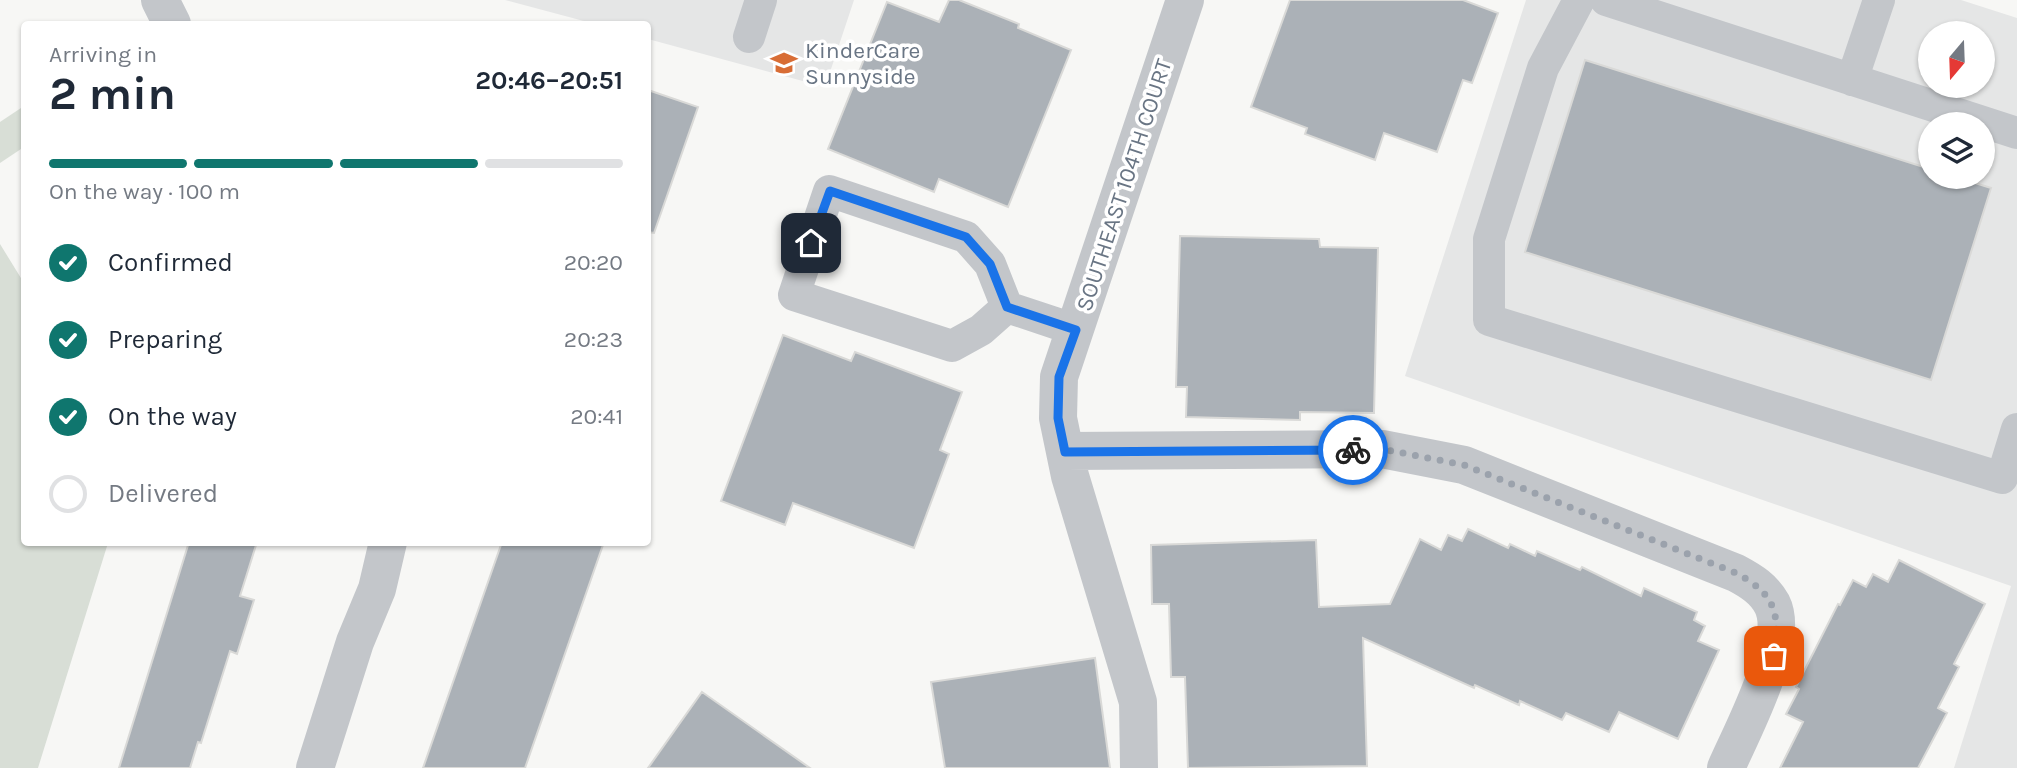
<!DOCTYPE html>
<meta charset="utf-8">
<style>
body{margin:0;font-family:Karla,sans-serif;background:#f2f2f3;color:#1f2937;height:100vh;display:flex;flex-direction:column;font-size:26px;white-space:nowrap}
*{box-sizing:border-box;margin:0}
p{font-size:23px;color:#747a83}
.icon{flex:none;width:38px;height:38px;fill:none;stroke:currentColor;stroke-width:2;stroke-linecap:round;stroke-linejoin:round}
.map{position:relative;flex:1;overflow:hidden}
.details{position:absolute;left:21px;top:21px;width:630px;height:525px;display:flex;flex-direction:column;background:#fff;border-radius:7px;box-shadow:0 2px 5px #0004}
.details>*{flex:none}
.needle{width:46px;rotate:199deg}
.tools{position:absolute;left:1918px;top:21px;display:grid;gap:14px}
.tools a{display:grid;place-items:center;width:77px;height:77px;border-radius:50%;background:#fff;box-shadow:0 2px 5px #0004;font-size:35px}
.pin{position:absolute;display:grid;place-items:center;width:60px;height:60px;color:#fff;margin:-30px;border-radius:14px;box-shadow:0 4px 10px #0006}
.courier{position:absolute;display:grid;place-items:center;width:70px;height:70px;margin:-35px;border:5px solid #1a73e8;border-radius:50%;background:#fff;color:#222;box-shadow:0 2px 9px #0007}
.headline em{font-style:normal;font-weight:700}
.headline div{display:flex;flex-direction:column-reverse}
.headline{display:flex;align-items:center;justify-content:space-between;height:119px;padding:0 28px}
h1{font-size:46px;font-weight:700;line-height:52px}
.bar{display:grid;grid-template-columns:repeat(4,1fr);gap:10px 7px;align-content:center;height:84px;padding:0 28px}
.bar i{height:9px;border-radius:5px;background:#e0e1e3}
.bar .active{background:#0f766e}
.bar p{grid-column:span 4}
ol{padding:0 28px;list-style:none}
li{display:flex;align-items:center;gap:21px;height:77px}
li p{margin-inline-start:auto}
li .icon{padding:7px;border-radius:50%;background:#0f766e;color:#fff;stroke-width:4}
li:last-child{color:#747a83}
li i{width:38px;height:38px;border:4px solid #e0e1e3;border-radius:50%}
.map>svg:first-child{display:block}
.built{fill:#e5e6e6;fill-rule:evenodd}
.green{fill:#d8ded6}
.building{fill:#abb1b7;stroke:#d9d9d7;stroke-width:2}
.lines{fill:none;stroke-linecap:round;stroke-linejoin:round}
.lane{stroke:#c3c6ca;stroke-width:32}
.street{stroke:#c3c6ca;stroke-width:38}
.done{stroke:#9ba2ac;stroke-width:7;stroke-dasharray:0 12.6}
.route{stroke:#1a73e8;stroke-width:9}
.labels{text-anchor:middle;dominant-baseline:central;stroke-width:7;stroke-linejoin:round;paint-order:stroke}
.poi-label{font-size:23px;fill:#697584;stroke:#fff;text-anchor:start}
.street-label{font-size:23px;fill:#697584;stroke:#fff}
</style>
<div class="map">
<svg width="2017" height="768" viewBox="0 0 2017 768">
<rect width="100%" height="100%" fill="#f7f7f5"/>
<path class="built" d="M 505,0 L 854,0 L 825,87 L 648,39 L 648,24 L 595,24 Z
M 1526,0 L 1961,0 L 2017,18 L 2017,768 L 1954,768 L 2011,586 L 1405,376 ZM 1930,33 L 1983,33 L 1983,86 L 1930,86 ZM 1930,124 L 1983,124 L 1983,177 L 1930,177 Z"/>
<path class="green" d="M 24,106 L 24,147 L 0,163 L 0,122 Z
M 0,244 L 24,283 L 24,542 L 108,543 L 38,768 L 0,768 Z"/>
<path class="building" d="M 949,0 L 959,0 L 1019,24 L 1018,28 L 1071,50 L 1008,207 L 939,179 L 934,192 L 828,149 L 887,2 L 939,22 Z
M 1290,0 L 1463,0 L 1498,13 L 1472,83 L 1463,80 L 1437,152 L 1384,133 L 1375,160 L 1305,134 L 1307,128 L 1251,107 Z
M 1585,60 L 1930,169 L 1930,177 L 1956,177 L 1991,188 L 1931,380 L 1525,252 Z
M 648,90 L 698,107 L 654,233 L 648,232 Z
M 1180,236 L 1319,239 L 1320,247 L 1378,248 L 1374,413 L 1300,412 L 1300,420 L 1186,417 L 1187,387 L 1176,387 Z
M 783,335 L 851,361 L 855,352 L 962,392 L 940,450 L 949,454 L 914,548 L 793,503 L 785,525 L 721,501 Z
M 1468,529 L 1508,548 L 1510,544 L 1535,556 L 1537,551 L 1580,570 L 1582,567 L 1641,596 L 1644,588 L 1697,612 L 1694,620 L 1705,626 L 1698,641 L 1719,650 L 1678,739 L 1619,712 L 1609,732 L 1566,713 L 1562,720 L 1520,701 L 1519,705 L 1475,685 L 1474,688 L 1363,638 L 1367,766 L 1188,768 L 1185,677 L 1171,677 L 1169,604 L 1152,604 L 1151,545 L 1316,540 L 1319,607 L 1390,604 L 1420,539 L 1441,550 L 1448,535 L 1462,541 Z
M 189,542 L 257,542 L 240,596 L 254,600 L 237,654 L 230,651 L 201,743 L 198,742 L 190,768 L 119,768 Z
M 502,542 L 604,542 L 525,768 L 423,768 Z
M 1899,560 L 1985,604 L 1954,664 L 1959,667 L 1938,708 L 1947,713 L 1918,768 L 1780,768 L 1803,722 L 1786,714 L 1799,689 L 1796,687 L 1838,604 L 1840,605 L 1853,580 L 1866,587 L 1873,574 L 1888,582 Z
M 1095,658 L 1110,768 L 945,768 L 931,682 Z
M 702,692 L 810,768 L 648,768 Z"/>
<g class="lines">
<path class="lane" d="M 1579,0 L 1543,68 L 1489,239 L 1489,320 L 2002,478 L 2017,429
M 1606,0 L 2017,133
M 749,37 L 761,0
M 1852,80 L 1879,0
M 1007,307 L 981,330 L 952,346 L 794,295 L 829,191 L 966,237 L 990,264 L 1007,307 L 1076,330"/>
<path class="street" d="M 160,0 L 172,24
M 1065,451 L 1382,449 L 1464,465 L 1736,573 C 1751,581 1764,589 1772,604 C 1791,641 1742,731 1726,768
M 315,768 L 355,642 L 377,589 L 388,542
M 1139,768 L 1138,702 L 1070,476 L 1058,418 L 1059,377 L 1185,0"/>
</g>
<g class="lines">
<path class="done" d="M 1353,450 L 1382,449 L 1464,465 L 1736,573 C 1776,595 1780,612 1774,656"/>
<path class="route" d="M 811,243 L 830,191 L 966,237 L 990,264 L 1007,307 L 1076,330 L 1059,377 L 1058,418 L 1065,452 L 1353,450"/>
</g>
<defs>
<g id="school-bare" transform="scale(2.1)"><path d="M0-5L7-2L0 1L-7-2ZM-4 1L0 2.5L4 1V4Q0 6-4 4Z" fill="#d86d35" stroke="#fff" stroke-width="2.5" paint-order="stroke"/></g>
</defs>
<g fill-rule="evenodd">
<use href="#school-bare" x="784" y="63"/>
</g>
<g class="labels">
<g class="poi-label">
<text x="805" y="50">KinderCare<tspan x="805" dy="26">Sunnyside</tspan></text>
</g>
<g class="street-label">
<text transform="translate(1124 185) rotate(-72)">SOUTHEAST 104TH COURT</text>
</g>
</g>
</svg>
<div class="tools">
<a><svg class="needle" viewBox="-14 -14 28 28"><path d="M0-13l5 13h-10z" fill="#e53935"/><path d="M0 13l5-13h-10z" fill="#747a83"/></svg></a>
<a><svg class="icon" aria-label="layers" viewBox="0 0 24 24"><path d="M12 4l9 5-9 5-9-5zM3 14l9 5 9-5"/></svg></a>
</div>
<div class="pin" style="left:1774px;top:656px;background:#ea580c"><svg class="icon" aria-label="bag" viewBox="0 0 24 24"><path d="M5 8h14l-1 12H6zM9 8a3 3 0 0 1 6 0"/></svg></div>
<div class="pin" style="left:811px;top:243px;background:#1f2937"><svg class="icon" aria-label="home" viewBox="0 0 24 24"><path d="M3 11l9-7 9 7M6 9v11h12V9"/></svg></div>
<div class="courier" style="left:1353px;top:450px"><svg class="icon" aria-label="bike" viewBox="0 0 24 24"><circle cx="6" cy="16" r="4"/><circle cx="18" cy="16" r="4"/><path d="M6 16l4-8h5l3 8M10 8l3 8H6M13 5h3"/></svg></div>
<section class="details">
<div class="headline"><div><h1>2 min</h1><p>Arriving in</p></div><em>20:46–20:51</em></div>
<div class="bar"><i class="active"></i><i class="active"></i><i class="active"></i><i></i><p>On the way · 100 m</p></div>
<ol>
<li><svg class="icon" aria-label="check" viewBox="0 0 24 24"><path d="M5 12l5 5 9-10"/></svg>Confirmed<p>20:20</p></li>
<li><svg class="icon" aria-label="check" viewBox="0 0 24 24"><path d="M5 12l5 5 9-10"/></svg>Preparing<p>20:23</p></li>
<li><svg class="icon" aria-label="check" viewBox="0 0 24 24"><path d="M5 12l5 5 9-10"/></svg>On the way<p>20:41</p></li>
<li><i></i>Delivered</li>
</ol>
</section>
</div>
